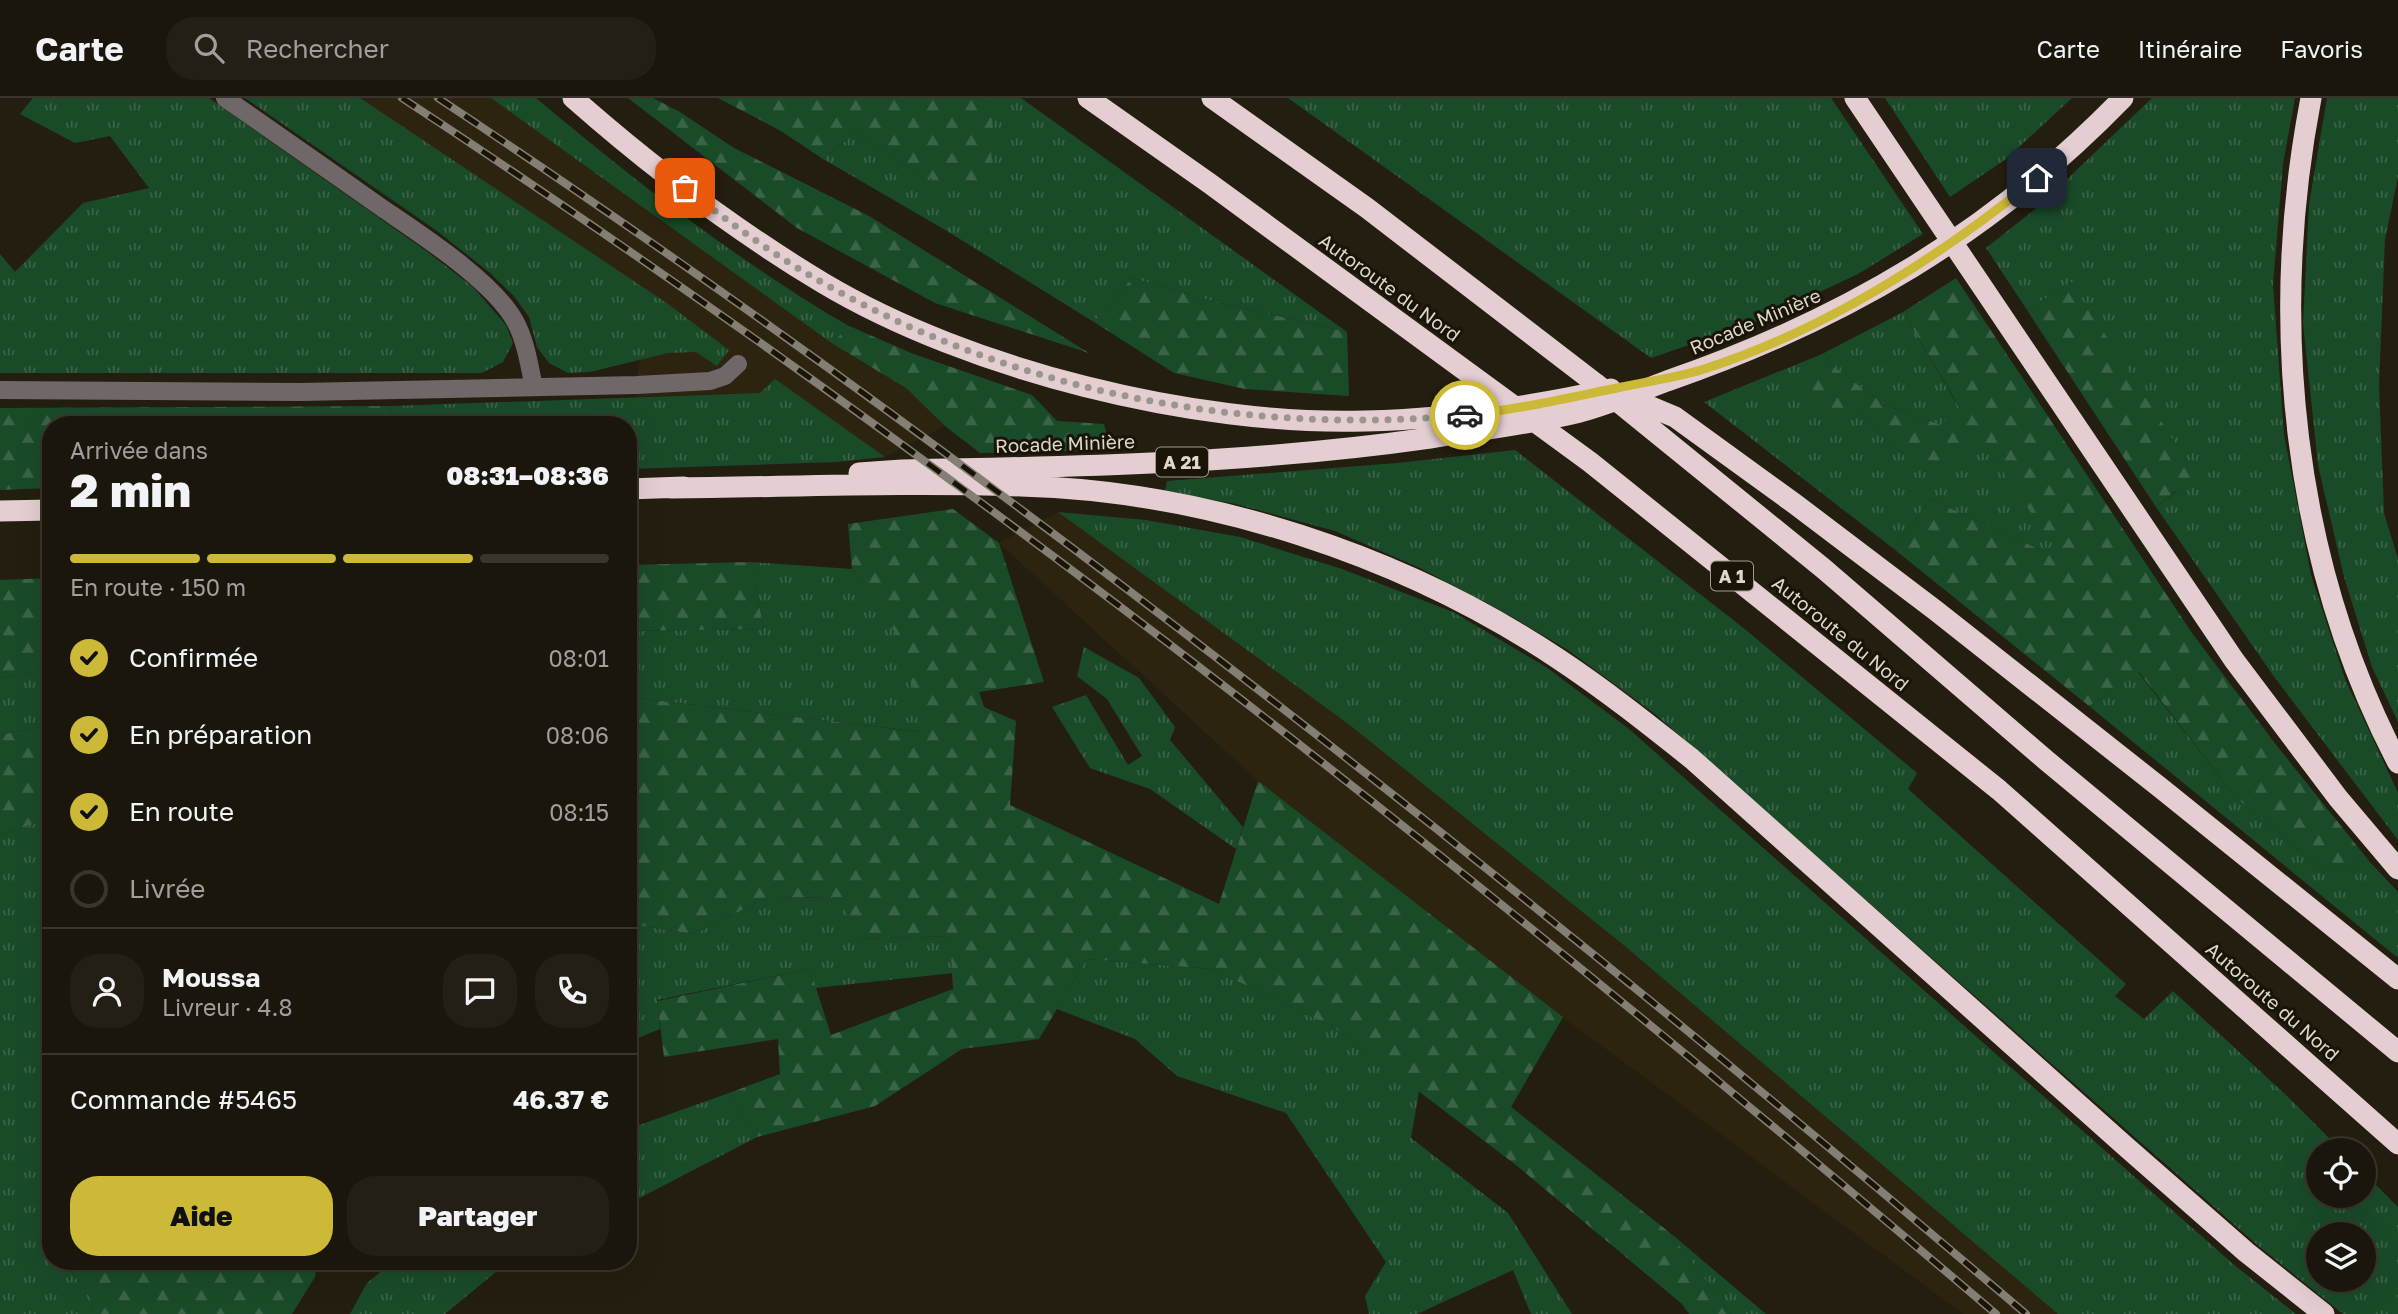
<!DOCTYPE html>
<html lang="fr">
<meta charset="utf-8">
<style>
body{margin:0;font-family:"Golos Text",sans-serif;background:#241f15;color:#f1f3f6;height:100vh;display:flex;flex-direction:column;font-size:26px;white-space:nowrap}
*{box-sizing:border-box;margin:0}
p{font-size:23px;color:#a09f9d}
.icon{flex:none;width:38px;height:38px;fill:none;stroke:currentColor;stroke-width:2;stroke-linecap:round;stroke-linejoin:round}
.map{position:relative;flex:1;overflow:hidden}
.details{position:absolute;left:42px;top:318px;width:595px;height:854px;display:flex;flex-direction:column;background:#1b160c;border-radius:28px;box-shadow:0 7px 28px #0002,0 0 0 2px #39352d}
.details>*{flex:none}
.controls{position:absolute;left:2306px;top:1040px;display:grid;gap:14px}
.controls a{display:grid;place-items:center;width:70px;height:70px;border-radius:50%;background:#1b160c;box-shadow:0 7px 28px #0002,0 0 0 2px #39352d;font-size:35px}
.pin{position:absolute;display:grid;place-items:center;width:60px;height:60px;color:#fff;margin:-30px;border-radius:14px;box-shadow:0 4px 10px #0006}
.courier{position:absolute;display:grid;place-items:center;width:70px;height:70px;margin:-35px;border:5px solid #cdb938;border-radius:50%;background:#fff;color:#222;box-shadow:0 2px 9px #0007}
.overview em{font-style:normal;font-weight:800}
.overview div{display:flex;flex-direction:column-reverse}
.overview{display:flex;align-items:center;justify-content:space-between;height:119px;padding:0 28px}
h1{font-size:46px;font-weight:800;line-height:52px}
.bar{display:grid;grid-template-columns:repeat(4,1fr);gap:10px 7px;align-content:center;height:84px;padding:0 28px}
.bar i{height:9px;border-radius:5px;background:#39352d}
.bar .on{background:#cdb938}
.bar p{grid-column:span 4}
.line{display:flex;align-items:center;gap:18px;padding:0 28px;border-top:2px solid #39352d}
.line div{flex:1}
.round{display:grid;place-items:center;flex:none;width:74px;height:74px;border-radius:28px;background:#241f15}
ol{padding:0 28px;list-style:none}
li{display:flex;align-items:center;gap:21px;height:77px}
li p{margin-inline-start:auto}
li .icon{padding:7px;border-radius:50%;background:#cdb938;color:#111;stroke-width:4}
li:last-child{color:#a09f9d}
li i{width:38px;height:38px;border:4px solid #39352d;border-radius:50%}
.cta{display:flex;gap:14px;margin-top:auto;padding:14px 28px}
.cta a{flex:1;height:80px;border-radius:28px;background:#cdb938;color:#111;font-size:28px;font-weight:800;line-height:80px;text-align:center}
.cta a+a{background:#241f15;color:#f1f3f6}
header{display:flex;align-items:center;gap:42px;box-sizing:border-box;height:98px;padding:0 35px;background:#1b160c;border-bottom:2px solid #39352d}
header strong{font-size:33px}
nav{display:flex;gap:38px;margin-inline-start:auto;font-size:24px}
.search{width:490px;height:63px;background:#241f15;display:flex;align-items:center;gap:18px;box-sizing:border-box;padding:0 24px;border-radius:28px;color:#a09f9d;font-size:26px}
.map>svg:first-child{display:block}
.built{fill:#2d2410}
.grass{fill:url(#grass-tufts);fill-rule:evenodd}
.forest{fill:url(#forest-firs)}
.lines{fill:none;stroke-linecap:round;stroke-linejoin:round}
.minor{stroke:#706768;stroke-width:18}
.highway{stroke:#e4ced2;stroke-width:21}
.rail-casing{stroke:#847f74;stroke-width:8}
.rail{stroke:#1a1407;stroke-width:5;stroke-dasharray:16;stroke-linecap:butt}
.done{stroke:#9b968c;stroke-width:7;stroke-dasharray:0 12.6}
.route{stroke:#cdb938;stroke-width:9}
.labels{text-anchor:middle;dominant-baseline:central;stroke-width:6;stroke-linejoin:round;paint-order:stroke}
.shield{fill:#1a1407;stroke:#a19c92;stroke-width:2}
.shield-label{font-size:18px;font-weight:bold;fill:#dbd7ce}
.street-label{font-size:19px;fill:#dbd7ce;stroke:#1a1407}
</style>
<header>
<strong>Carte</strong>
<div class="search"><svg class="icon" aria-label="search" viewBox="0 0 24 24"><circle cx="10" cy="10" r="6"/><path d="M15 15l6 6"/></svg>Rechercher</div>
<nav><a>Carte</a><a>Itinéraire</a><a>Favoris</a></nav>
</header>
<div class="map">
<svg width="2398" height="1216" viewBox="0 0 2398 1216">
<defs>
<pattern id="grass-tufts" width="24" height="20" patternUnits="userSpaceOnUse" patternTransform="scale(1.75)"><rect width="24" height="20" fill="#1a4b29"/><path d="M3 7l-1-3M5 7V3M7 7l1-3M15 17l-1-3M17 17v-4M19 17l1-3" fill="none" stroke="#3b6447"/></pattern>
<pattern id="forest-firs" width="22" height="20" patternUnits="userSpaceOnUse" patternTransform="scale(1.75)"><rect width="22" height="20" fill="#1a4b29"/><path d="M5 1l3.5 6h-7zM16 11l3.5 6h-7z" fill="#3b6447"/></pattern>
</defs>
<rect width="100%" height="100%" fill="#241e10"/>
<path class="built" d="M 268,0 L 491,0 L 833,246 L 906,290 L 945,328 L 885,359 L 836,364 L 736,295 L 636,299 L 639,262 Z
M 1058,414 L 1351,628 L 1626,849 L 2058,1216 L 1963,1216 L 1563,919 L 1258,683 L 999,445 Z"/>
<path class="grass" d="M 33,0 L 209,0 L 429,155 L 473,189 L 506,227 L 513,245 L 503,264 L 482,275 L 0,275 L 0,156 L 15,174 L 83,105 L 149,90 L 110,38 L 75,45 L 20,16 Z
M 245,0 L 360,0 L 668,206 L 729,252 L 717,268 L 696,254 L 668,255 L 590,274 L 568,275 L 549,265 L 537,249 L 529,219 L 514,198 L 489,174 L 437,133 Z
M 491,0 L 536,0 C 635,83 736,162 847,227 L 833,246 Z
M 974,0 L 1021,0 L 1347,234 L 1212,203 L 1132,180 L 1094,224 L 947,133 L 823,61 L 855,35 L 918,75 L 993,5 Z
M 1288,0 L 1831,0 L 1923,136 L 1858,176 L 1758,223 L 1651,260 Z
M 1885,0 L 2072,0 L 2006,61 L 1950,99 Z
M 2152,0 L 2295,0 L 2283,66 L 2273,186 L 2284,337 L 2311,477 L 2345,581 L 2398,695 L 2398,742 L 2275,580 L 2156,409 L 2177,393 L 2071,184 L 2027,212 L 1986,150 L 2039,108 Z
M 2327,0 L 2398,0 L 2398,79 L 2385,141 L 2379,287 L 2384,415 L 2398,461 L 2398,624 L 2372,569 L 2344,479 L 2318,367 L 2303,225 L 2309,106 Z
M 1903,214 L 1960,311 L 1941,327 L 1885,307 L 1825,262 L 1855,313 L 1907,358 L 1981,341 L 2054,447 L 2045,454 L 1930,401 L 1894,451 L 1704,304 L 1822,256 Z
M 775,281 L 885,359 L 836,364 L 628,371 L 628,327 L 389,327 L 391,308 L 760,295 Z
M 1515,352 L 1741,528 L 1917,675 L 1908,691 L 2126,886 L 2115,898 L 2144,921 L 2173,893 L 2286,997 L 2341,1052 L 2319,1052 L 2319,1097 L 2364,1097 L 2364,1075 L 2398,1109 L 2398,1216 L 2343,1216 L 2255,1145 L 1655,616 L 1568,552 L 1502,513 L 1420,470 L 1335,433 L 1236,406 L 1165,393 L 1167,383 L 1397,365 ZM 2319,1136 L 2364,1136 L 2364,1181 L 2319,1181 Z
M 1058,414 L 1146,422 L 1240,439 L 1342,471 L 1453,514 L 1546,569 L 1629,631 L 2233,1166 L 2296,1216 L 2058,1216 L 1626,849 L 1351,628 Z
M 750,464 L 852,471 L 906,550 L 922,634 L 628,599 L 628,533 L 764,531 Z
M 1084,549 L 1139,580 L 1175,629 L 1170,642 L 1243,729 L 1236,751 L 1150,691 L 1090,670 L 1052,609 L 1086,597 L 1128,667 L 1142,658 L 1107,601 L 1077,578 Z
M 51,571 L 51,627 L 0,637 L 0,580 Z
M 2138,574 L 2236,700 L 2325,773 L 2369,763 L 2398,794 L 2398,860 L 2089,608 Z
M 51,721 L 51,1123 L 41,1134 L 51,1147 L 51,1164 L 64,1164 L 93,1202 L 91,1216 L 0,1216 L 0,736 Z
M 843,799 L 855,841 L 950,838 L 953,875 L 815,890 L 810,871 L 657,902 L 660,931 L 628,944 L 628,826 L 694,836 L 766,800 Z
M 1087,861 L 1212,871 L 1335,930 L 1419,993 L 1411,1040 L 1508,1115 L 1572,1216 L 1531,1216 L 1513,1172 L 1417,1216 L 1369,1216 L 1365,1198 L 1386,1164 L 1286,1015 L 1177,978 L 1135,941 L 1057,911 Z
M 729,995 L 757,1039 L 628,1106 L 628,1031 Z
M 1669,1134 L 1766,1216 L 1731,1216 Z
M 393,1164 L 508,1164 L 445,1216 L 350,1216 L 367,1185 Z"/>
<path class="forest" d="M 628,0 L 653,0 L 680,14 L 734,50 L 869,118 L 1089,255 L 935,205 L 797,130 Z
M 718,0 L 974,0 L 993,5 L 991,74 L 974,99 L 918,75 L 855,35 L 823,61 L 781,33 Z
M 1132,180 L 1212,203 L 1347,234 L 1349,298 L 1245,291 L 1174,275 L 1094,224 Z
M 1956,180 L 2192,535 L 2277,648 L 2369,763 L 2325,773 L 2236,700 L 2139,574 L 2089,608 L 1894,451 L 1930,401 L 2045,454 L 2053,447 L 1981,341 L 1948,366 L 1907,358 L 1855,313 L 1837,317 L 1802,288 L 1825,262 L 1885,307 L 1941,327 L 1960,310 L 1903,214 Z
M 2071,184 L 2196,377 L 2156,409 L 2027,212 Z
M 847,227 L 911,255 L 1032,297 L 1057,323 L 1104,326 L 1111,352 L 980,355 L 945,328 L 906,290 L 833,246 Z
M 391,308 L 389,327 L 51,327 L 51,390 L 0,392 L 0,310 Z
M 953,411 L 999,445 L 1044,584 L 979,594 L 984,609 L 1016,623 L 1010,707 L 1219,806 L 1258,683 L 1563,919 L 1511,1009 L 1669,1134 L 1731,1216 L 1689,1216 L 1682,1206 L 1516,1067 L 1335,930 L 1212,871 L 1087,861 L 1039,941 L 962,951 L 875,1008 L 757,1039 L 729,995 L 780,976 L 778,941 L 664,959 L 657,903 L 810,871 L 831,937 L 953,891 L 950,838 L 855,841 L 842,799 L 766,800 L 694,836 L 628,826 L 628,599 L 921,634 L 906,551 L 852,471 L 848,426 Z
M 750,464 L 764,531 L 628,533 L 628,467 Z
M 51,480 L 51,571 L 0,580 L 0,482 Z
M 51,627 L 51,721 L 0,736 L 0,637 Z
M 64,1164 L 317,1164 L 315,1179 L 292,1216 L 91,1216 L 93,1202 Z"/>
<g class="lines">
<path class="minor" d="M 225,0 C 278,37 330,73 382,110 C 420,136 493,183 515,223 C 526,243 529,267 534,289
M 0,292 L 301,294 L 637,287 L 710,283 L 725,278 L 738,266"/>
<path class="highway" d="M 573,0 C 650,68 735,132 823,185 C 969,272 1195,328 1365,323 C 1448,321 1529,309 1611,291
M 1088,0 L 1209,85 L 1590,364 L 1999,692 L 2398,1046
M 1212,0 L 1367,110 L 1595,285 L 1824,471 L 2047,663 L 2398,954
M 1855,0 L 2234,562 L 2338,700 L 2398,771
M 2311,0 C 2268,223 2292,462 2398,665
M 1620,296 L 1675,319 L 1795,406 L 1935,512 L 2162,691 L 2398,881
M 859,375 L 902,372 C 1079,369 1255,365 1430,340 C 1480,332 1531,326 1580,314 C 1609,306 1638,294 1667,283 C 1844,222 1992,135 2123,0
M 671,390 C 788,389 905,384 1021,388 C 1207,393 1402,457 1557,560 C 1604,591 1648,626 1692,661 L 2124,1047 L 2246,1154 L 2324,1216
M 628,391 L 684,389
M 0,413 L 51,412"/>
<g class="rail-casing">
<path id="rail" d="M 402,0 C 961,367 1487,783 1996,1216
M 438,0 C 709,179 972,371 1230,570 C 1501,778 1766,994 2026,1216"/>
</g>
<use href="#rail" class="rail"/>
</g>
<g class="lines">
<path class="done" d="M 685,90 C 729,124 776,159 825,186 C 1015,294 1248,338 1465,317"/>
<path class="route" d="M 1465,317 C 1516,312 1567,300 1617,290 C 1645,284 1674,280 1701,272 C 1824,233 1937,161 2037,80"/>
</g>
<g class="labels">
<g class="shield">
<rect x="1156" y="349.5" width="52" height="29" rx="5"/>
<rect x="1711" y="463.5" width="42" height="29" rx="5"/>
</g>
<g class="shield-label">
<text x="1182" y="364">A 21</text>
<text x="1732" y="478">A 1</text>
</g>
<g class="street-label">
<text transform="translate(1390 189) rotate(36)">Autoroute du Nord</text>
<text transform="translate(1755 223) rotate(-23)">Rocade Minière</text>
<text transform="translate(1065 345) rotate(-2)">Rocade Minière</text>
<text transform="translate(1841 535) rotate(39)">Autoroute du Nord</text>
<text transform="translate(2273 903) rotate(41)">Autoroute du Nord</text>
</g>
</g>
</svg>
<div class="controls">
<a><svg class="icon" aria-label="locate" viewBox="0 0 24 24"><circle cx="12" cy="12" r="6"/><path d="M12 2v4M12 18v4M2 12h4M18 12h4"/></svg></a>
<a><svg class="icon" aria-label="layers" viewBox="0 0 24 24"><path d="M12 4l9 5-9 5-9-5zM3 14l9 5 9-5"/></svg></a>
</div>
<div class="pin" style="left:685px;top:90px;background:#ea580c"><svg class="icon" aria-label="bag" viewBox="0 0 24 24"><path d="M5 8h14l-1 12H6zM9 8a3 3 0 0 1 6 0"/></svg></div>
<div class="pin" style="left:2037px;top:80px;background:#1f2937"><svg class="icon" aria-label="home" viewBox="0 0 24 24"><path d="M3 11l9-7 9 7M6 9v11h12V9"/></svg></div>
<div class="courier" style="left:1465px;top:317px"><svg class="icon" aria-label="car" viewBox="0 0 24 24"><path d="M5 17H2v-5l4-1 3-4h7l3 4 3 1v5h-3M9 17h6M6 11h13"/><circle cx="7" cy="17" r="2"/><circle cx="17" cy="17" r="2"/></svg></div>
<section class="details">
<div class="overview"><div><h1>2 min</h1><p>Arrivée dans</p></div><em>08:31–08:36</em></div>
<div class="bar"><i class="on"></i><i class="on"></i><i class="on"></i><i></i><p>En route · 150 m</p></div>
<ol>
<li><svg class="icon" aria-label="check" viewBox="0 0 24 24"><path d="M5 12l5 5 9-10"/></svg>Confirmée<p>08:01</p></li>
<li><svg class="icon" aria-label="check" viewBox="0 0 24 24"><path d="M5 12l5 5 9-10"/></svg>En préparation<p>08:06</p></li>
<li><svg class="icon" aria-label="check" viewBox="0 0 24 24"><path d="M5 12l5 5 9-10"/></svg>En route<p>08:15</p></li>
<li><i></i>Livrée</li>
</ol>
<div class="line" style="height:126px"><a class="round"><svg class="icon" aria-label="person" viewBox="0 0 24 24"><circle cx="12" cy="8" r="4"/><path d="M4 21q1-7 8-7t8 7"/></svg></a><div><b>Moussa</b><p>Livreur · 4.8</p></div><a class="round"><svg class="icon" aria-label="chat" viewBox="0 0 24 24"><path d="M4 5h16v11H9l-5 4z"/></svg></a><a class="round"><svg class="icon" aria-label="phone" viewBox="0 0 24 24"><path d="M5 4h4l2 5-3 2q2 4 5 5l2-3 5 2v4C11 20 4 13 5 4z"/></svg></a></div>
<div class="line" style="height:91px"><div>Commande #5465</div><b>46.37 €</b></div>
<div class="cta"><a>Aide</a><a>Partager</a></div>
</section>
</div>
